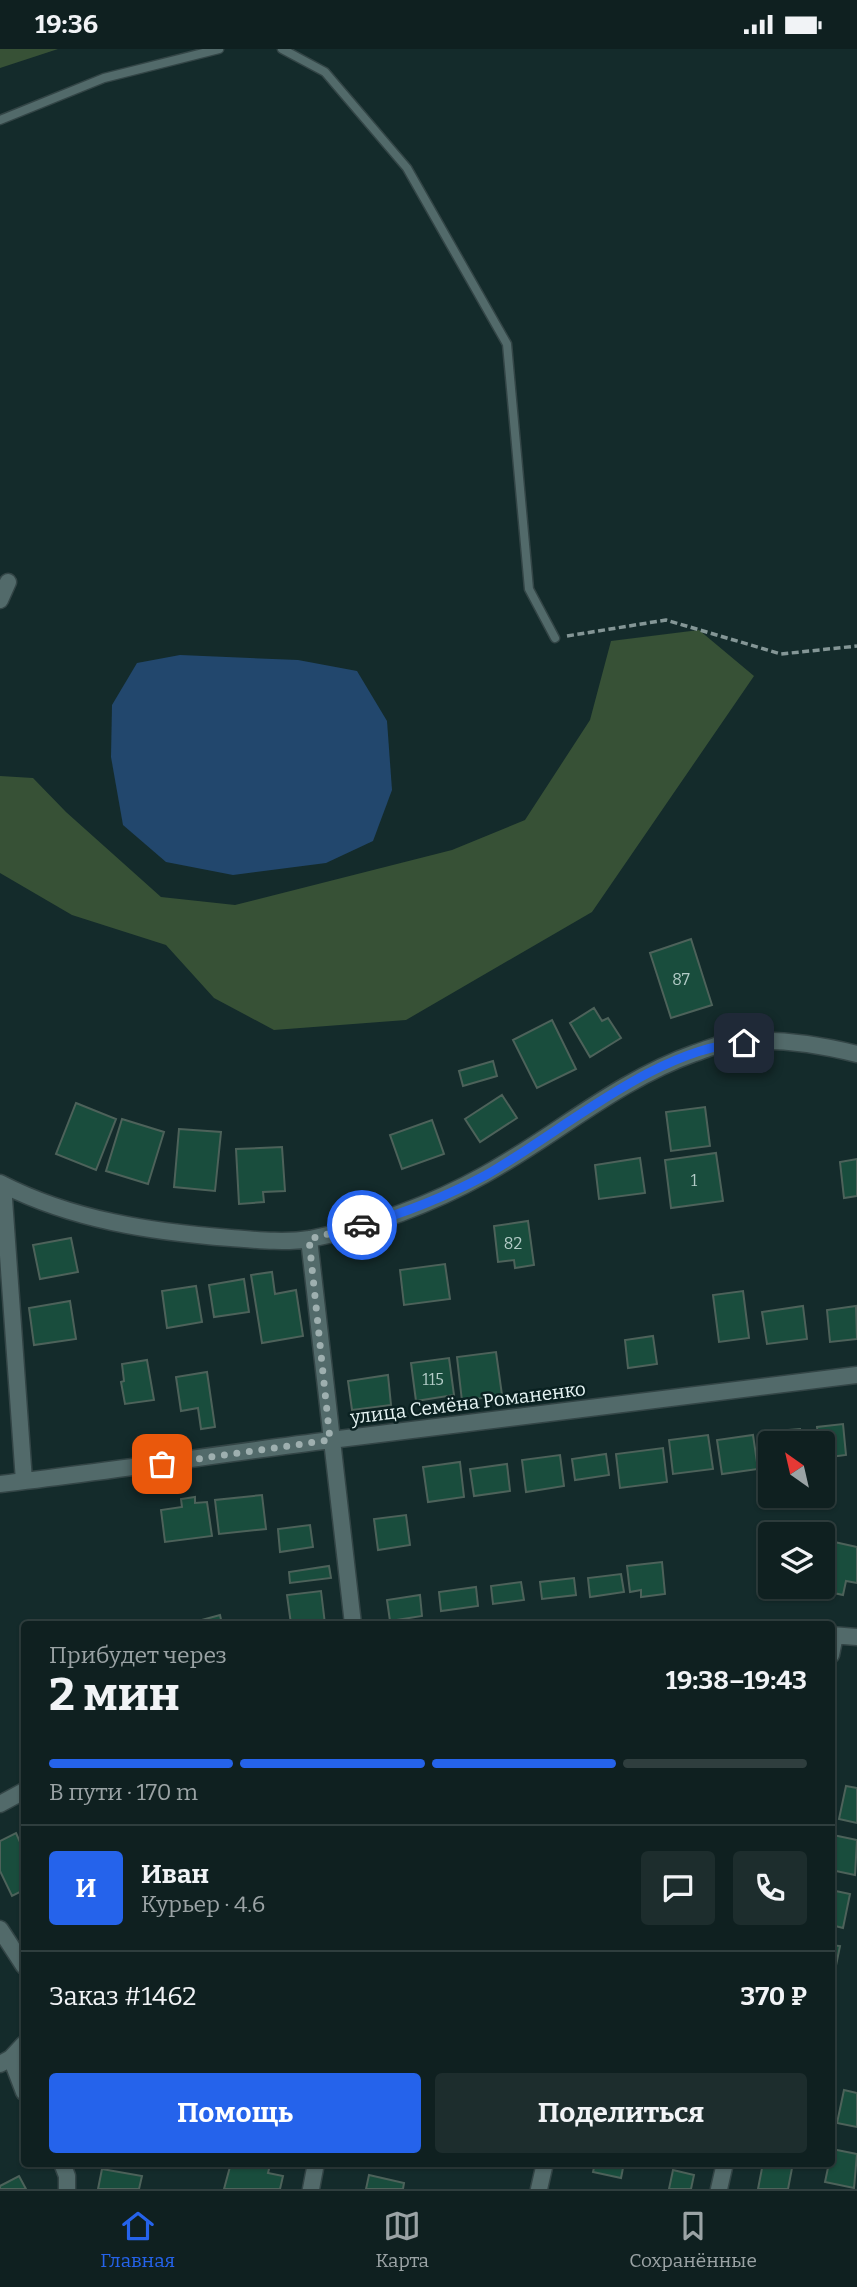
<!DOCTYPE html>
<html lang="ru">
<meta charset="utf-8">
<style>
body{margin:0;font-family:Bitter,serif;background:#1d2d2d;color:#f1f3f6;height:100vh;display:flex;flex-direction:column;font-size:26px;white-space:nowrap}
*{box-sizing:border-box;margin:0}
p{font-size:23px;color:#9ba3a5}
.icon{flex:none;width:38px;height:38px;fill:none;stroke:currentColor;stroke-width:2;stroke-linecap:round;stroke-linejoin:round}
.map{position:relative;flex:1;overflow:hidden}
.panel{position:absolute;left:21px;top:1572px;width:814px;height:546px;display:flex;flex-direction:column;background:#0f2020;border-radius:7px;box-shadow:0 2px 5px #0004,0 0 0 2px #2f3e3e}
.panel>*{flex:none}
.needle{width:46px;rotate:326deg}
.tools{position:absolute;left:758px;top:1382px;display:grid;gap:14px}
.tools a{display:grid;place-items:center;width:77px;height:77px;border-radius:7px;background:#0f2020;box-shadow:0 2px 5px #0004,0 0 0 2px #2f3e3e;font-size:35px}
.pin{position:absolute;display:grid;place-items:center;width:60px;height:60px;color:#fff;margin:-30px;border-radius:14px;box-shadow:0 4px 10px #0006}
.courier{position:absolute;display:grid;place-items:center;width:70px;height:70px;margin:-35px;border:5px solid #2563eb;border-radius:50%;background:#fff;color:#222;box-shadow:0 2px 9px #0007}
.overview em{font-style:normal;font-weight:700}
.overview div{display:flex;flex-direction:column-reverse}
.overview{display:flex;align-items:center;justify-content:space-between;height:119px;padding:0 28px}
h1{font-size:46px;font-weight:700;line-height:52px}
.bar{display:grid;grid-template-columns:repeat(4,1fr);gap:10px 7px;align-content:center;height:84px;padding:0 28px}
.bar i{height:9px;border-radius:5px;background:#2f3e3e}
.bar .selected{background:#2563eb}
.bar p{grid-column:span 4}
.line{display:flex;align-items:center;gap:18px;padding:0 28px;border-top:2px solid #2f3e3e}
.line div{flex:1}
.round{display:grid;place-items:center;flex:none;width:74px;height:74px;border-radius:7px;background:#1d2d2d}
.cta{display:flex;gap:14px;margin-top:auto;padding:14px 28px}
.cta a{flex:1;height:80px;border-radius:7px;background:#2563eb;color:#fff;font-size:28px;font-weight:700;line-height:80px;text-align:center}
.cta a+a{background:#1d2d2d;color:#f1f3f6}
.status{display:flex;justify-content:space-between;align-items:center;height:49px;padding:0 35px;background:#0f2020;direction:ltr}
.status svg{height:19px;fill:currentColor}
.tabs{display:flex;justify-content:space-around;align-items:center;height:98px;border-top:2px solid #2f3e3e;background:#0f2020;font-size:19px;color:#9ba3a5}
.tabs a{display:grid;justify-items:center;gap:4px}
.tabs .selected{color:#2563eb}
.map>svg:first-child{display:block}
.green{fill:#375136}
.water{fill:#22476d}
.building{fill:#194d3d;stroke:#4d625a;stroke-width:2}
.lines{fill:none;stroke-linecap:round;stroke-linejoin:round}
.service-casing{stroke:#334546;stroke-width:11}
.minor-casing{stroke:#334546;stroke-width:19}
.path{stroke:#849696;stroke-width:3.5;stroke-dasharray:7 3.5;stroke-linecap:butt}
.service{stroke:#526a6a;stroke-width:8}
.minor{stroke:#526a6a;stroke-width:16}
.done{stroke:#9eafaf;stroke-width:7;stroke-dasharray:0 12.6}
.route{stroke:#2563eb;stroke-width:9}
.labels{text-anchor:middle;dominant-baseline:central;stroke-width:5;stroke-linejoin:round;paint-order:stroke}
.number-label{font-size:16px;fill:#b4ccc8}
.street-label{font-size:19px;fill:#e8f6f6;stroke:#0a2121}
</style>
<div class="status"><b>19:36</b><svg viewBox="0 0 49 12"><path d="M0 12V9h3v3zM5 12V6h3v6zM10 12V3h3v9zM15 12V0h3v12zM26 1h20v11H26zM47 4h2v5h-2z"/></svg></div>
<div class="map">
<svg width="857" height="2140" viewBox="0 0 857 2140">
<rect width="100%" height="100%" fill="#142b2b"/>
<path class="green" d="M 0,0 L 58,0 L 0,19 Z
M 699,581 L 754,627 L 592,863 L 406,971 L 274,981 L 214,949 L 166,896 L 72,866 L 0,824 L 0,727 L 33,729 L 66,763 L 161,848 L 235,856 L 452,801 L 525,771 L 590,671 L 611,592 Z"/>
<path class="water" d="M 180,606 L 298,611 L 357,622 L 387,672 L 392,741 L 373,792 L 326,814 L 233,826 L 166,813 L 123,776 L 111,708 L 112,656 L 137,614 Z"/>
<path class="building" d="M 691,890 L 712,956 L 671,969 L 650,904 Z
M 594,959 L 602,972 L 608,969 L 621,989 L 590,1008 L 570,974 Z
M 552,971 L 576,1020 L 537,1039 L 513,991 Z
M 493,1012 L 497,1027 L 463,1037 L 459,1022 Z
M 502,1046 L 517,1069 L 480,1093 L 465,1070 Z
M 76,1054 L 116,1070 L 96,1121 L 56,1105 Z
M 705,1058 L 710,1097 L 671,1102 L 666,1063 Z
M 122,1070 L 164,1083 L 148,1135 L 106,1122 Z
M 432,1071 L 444,1105 L 402,1120 L 390,1086 Z
M 179,1080 L 221,1083 L 215,1142 L 174,1138 Z
M 282,1098 L 285,1142 L 263,1143 L 264,1153 L 239,1155 L 236,1100 Z
M 716,1104 L 723,1152 L 671,1159 L 665,1111 Z
M 640,1109 L 645,1144 L 599,1150 L 595,1116 Z
M 857,1110 L 857,1147 L 844,1149 L 840,1113 Z
M 528,1172 L 534,1216 L 515,1219 L 514,1211 L 498,1213 L 494,1177 Z
M 71,1189 L 78,1223 L 40,1230 L 33,1196 Z
M 445,1215 L 450,1250 L 404,1256 L 400,1221 Z
M 272,1223 L 275,1245 L 296,1241 L 303,1287 L 262,1294 L 251,1226 Z
M 244,1230 L 249,1263 L 214,1268 L 209,1236 Z
M 196,1237 L 202,1273 L 167,1279 L 162,1242 Z
M 743,1242 L 749,1289 L 719,1293 L 713,1246 Z
M 70,1252 L 76,1290 L 34,1296 L 29,1259 Z
M 803,1257 L 807,1290 L 767,1295 L 762,1263 Z
M 856,1257 L 857,1290 L 830,1293 L 827,1261 Z
M 653,1287 L 657,1315 L 628,1319 L 625,1291 Z
M 496,1303 L 502,1346 L 462,1352 L 457,1308 Z
M 449,1309 L 454,1346 L 416,1352 L 411,1314 Z
M 147,1311 L 154,1351 L 125,1355 L 121,1333 L 124,1332 L 122,1315 Z
M 207,1323 L 215,1378 L 201,1380 L 198,1359 L 181,1362 L 176,1328 Z
M 388,1326 L 391,1356 L 352,1361 L 348,1332 Z
M 843,1375 L 846,1406 L 822,1409 L 822,1395 L 819,1395 L 817,1378 Z
M 800,1380 L 801,1395 L 777,1395 L 776,1382 Z
M 708,1386 L 713,1420 L 673,1425 L 669,1391 Z
M 753,1386 L 758,1420 L 722,1425 L 717,1391 Z
M 663,1399 L 667,1433 L 620,1439 L 616,1405 Z
M 606,1405 L 609,1426 L 575,1431 L 572,1410 Z
M 560,1406 L 564,1437 L 526,1443 L 522,1411 Z
M 460,1413 L 464,1448 L 428,1453 L 423,1418 Z
M 507,1415 L 510,1442 L 474,1447 L 470,1420 Z
M 262,1446 L 266,1480 L 219,1485 L 215,1451 Z
M 195,1448 L 195,1454 L 207,1453 L 212,1487 L 165,1493 L 161,1461 L 182,1458 L 181,1450 Z
M 406,1466 L 410,1496 L 378,1501 L 374,1470 Z
M 310,1476 L 313,1498 L 280,1503 L 278,1480 Z
M 830,1492 L 857,1498 L 857,1534 L 846,1532 L 843,1546 L 820,1541 L 822,1538 Z
M 662,1513 L 665,1545 L 641,1548 L 641,1541 L 630,1543 L 627,1517 Z
M 329,1517 L 331,1529 L 290,1534 L 289,1523 Z
M 621,1525 L 624,1543 L 590,1548 L 588,1529 Z
M 574,1529 L 576,1546 L 542,1550 L 540,1533 Z
M 521,1533 L 524,1551 L 493,1555 L 491,1537 Z
M 476,1538 L 478,1557 L 441,1562 L 439,1543 Z
M 321,1542 L 325,1575 L 291,1575 L 287,1546 Z
M 420,1546 L 422,1567 L 390,1572 L 387,1551 Z
M 220,1566 L 222,1575 L 187,1575 Z
M 846,1737 L 857,1739 L 857,1774 L 839,1770 Z
M 16,1784 L 24,1802 L 24,1841 L 12,1847 L 0,1822 L 0,1792 Z
M 833,1786 L 857,1791 L 855,1826 L 831,1821 Z
M 831,1841 L 850,1845 L 843,1879 L 831,1876 Z
M 831,1896 L 840,1897 L 833,1931 L 831,1930 Z
M 844,2041 L 857,2044 L 857,2078 L 837,2074 Z
M 832,2100 L 857,2105 L 854,2139 L 825,2133 L 829,2114 L 831,2114 Z
M 231,2114 L 270,2116 L 268,2124 L 283,2127 L 280,2140 L 224,2140 Z
M 595,2114 L 624,2114 L 621,2129 L 593,2123 Z
M 763,2114 L 793,2114 L 788,2140 L 758,2140 Z
M 102,2120 L 142,2127 L 139,2140 L 98,2140 Z
M 673,2121 L 694,2126 L 691,2140 L 669,2140 Z
M 369,2126 L 404,2134 L 403,2140 L 366,2140 Z
M 19,2127 L 26,2140 L 0,2140 L 0,2137 Z"/>
<g class="lines">
<g class="service-casing">
<path id="service" d="M 282,0 L 325,23 L 407,119 L 507,295 L 529,540 L 555,589
M 0,71 L 104,29 L 219,0"/>
</g>
<g class="minor-casing">
<path id="minor" d="M 0,551 L 8,533
M 0,1134 C 72,1171 152,1183 231,1189 C 256,1191 285,1194 310,1190 C 370,1178 432,1155 484,1126 C 555,1087 618,1031 695,1004 C 705,1001 715,996 726,994 C 770,988 814,994 857,1005
M 3,1136 L 24,1432
M 309,1190 L 353,1575
M 0,1435 C 111,1422 221,1405 331,1391 C 506,1368 682,1349 857,1326
M 831,1586 L 857,1588
M 831,1606 L 835,1586
M 0,1755 L 24,1742
M 0,1880 L 24,1917
M 11,2009 L 24,2043
M 0,2015 L 11,2009 L 24,1995
M 62,2114 L 67,2127 L 67,2140
M 311,2140 L 316,2114
M 539,2140 L 545,2114
M 719,2140 L 725,2114"/>
</g>
<path class="path" d="M 567,587 L 666,571 L 781,605 L 857,597"/>
<use href="#service" class="service"/>
<use href="#minor" class="minor"/>
</g>
<g class="lines">
<path class="done" d="M 162,1415 L 330,1391 L 309,1190 L 362,1176"/>
<path class="route" d="M 362,1176 C 405,1164 447,1147 486,1126 C 560,1084 659,997 744,994"/>
</g>
<g class="labels">
<g class="number-label">
<text x="681" y="930">87</text>
<text x="694" y="1131">1</text>
<text x="513" y="1194">82</text>
<text x="433" y="1330">115</text>
</g>
<g class="street-label">
<text transform="translate(468 1354) rotate(-7)">улица Семёна Романенко</text>
</g>
</g>
</svg>
<div class="tools">
<a><svg class="needle" viewBox="-14 -14 28 28"><path d="M0-13l5 13h-10z" fill="#e53935"/><path d="M0 13l5-13h-10z" fill="#9ba3a5"/></svg></a>
<a><svg class="icon" aria-label="layers" viewBox="0 0 24 24"><path d="M12 4l9 5-9 5-9-5zM3 14l9 5 9-5"/></svg></a>
</div>
<div class="pin" style="left:162px;top:1415px;background:#ea580c"><svg class="icon" aria-label="bag" viewBox="0 0 24 24"><path d="M5 8h14l-1 12H6zM9 8a3 3 0 0 1 6 0"/></svg></div>
<div class="pin" style="left:744px;top:994px;background:#1f2937"><svg class="icon" aria-label="home" viewBox="0 0 24 24"><path d="M3 11l9-7 9 7M6 9v11h12V9"/></svg></div>
<div class="courier" style="left:362px;top:1176px"><svg class="icon" aria-label="car" viewBox="0 0 24 24"><path d="M5 17H2v-5l4-1 3-4h7l3 4 3 1v5h-3M9 17h6M6 11h13"/><circle cx="7" cy="17" r="2"/><circle cx="17" cy="17" r="2"/></svg></div>
<section class="panel">
<div class="overview"><div><h1>2 мин</h1><p>Прибудет через</p></div><em>19:38–19:43</em></div>
<div class="bar"><i class="selected"></i><i class="selected"></i><i class="selected"></i><i></i><p>В пути · 170 m</p></div>
<div class="line" style="height:126px"><b class="round" style="background:#2563eb;color:#fff">И</b><div><b>Иван</b><p>Курьер · 4.6</p></div><a class="round"><svg class="icon" aria-label="chat" viewBox="0 0 24 24"><path d="M4 5h16v11H9l-5 4z"/></svg></a><a class="round"><svg class="icon" aria-label="phone" viewBox="0 0 24 24"><path d="M5 4h4l2 5-3 2q2 4 5 5l2-3 5 2v4C11 20 4 13 5 4z"/></svg></a></div>
<div class="line" style="height:91px"><div>Заказ #1462</div><b>370 ₽</b></div>
<div class="cta"><a>Помощь</a><a>Поделиться</a></div>
</section>
</div>
<nav class="tabs">
<a class="selected"><svg class="icon" aria-label="home" viewBox="0 0 24 24"><path d="M3 11l9-7 9 7M6 9v11h12V9"/></svg>Главная</a>
<a><svg class="icon" aria-label="map" viewBox="0 0 24 24"><path d="M3 6l6-2 6 2 6-2v14l-6 2-6-2-6 2zM9 4v14M15 6v14"/></svg>Карта</a>
<a><svg class="icon" aria-label="saved" viewBox="0 0 24 24"><path d="M7 4h10v16l-5-4-5 4z"/></svg>Сохранённые</a>
</nav>
